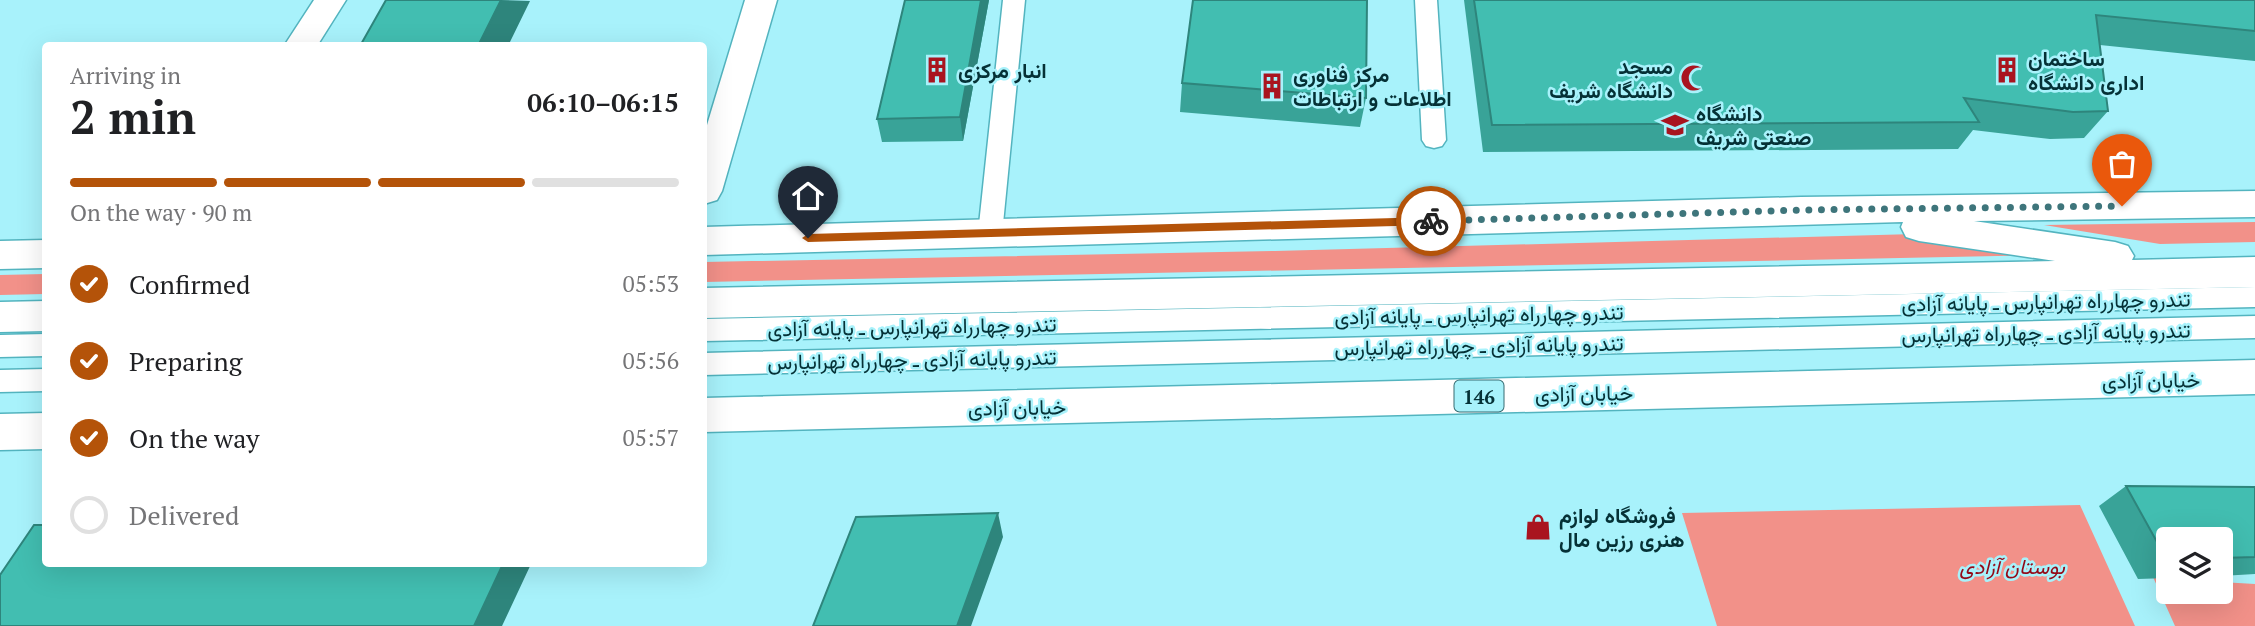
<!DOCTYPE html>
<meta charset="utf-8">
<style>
body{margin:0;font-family:"PT Serif",Vazirmatn,serif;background:#f6f6f6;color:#202124;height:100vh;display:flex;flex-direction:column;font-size:26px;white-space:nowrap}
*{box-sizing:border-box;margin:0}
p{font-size:23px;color:#757577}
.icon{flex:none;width:38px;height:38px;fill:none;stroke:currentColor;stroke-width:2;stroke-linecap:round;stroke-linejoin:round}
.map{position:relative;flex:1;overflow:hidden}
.side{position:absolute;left:42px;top:42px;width:665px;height:525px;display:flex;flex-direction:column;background:#fff;border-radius:7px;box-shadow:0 7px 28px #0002}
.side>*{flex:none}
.buttons{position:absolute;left:2156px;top:527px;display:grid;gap:14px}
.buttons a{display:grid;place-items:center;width:77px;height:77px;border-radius:7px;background:#fff;box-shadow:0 7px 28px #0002;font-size:35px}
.pin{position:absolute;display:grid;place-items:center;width:60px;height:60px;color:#fff;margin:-72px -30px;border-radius:50% 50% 50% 0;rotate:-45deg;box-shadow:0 0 7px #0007}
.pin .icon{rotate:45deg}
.courier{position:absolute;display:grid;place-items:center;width:70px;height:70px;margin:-35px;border:5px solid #b45309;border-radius:50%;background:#fff;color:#222;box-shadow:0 2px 9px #0007}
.overview em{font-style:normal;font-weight:700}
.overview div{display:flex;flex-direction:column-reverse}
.overview{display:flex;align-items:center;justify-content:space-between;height:119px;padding:0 28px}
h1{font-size:46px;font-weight:700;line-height:52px}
.bar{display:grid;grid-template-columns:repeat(4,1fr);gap:10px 7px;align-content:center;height:84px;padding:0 28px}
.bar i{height:9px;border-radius:5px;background:#e0e0e0}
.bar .current{background:#b45309}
.bar p{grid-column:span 4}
ol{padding:0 28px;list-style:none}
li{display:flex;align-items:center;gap:21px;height:77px}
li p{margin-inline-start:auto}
li .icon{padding:7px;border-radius:50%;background:#b45309;color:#fff;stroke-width:4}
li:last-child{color:#757577}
li i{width:38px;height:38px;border:4px solid #e0e0e0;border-radius:50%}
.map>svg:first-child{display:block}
.green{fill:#f29189}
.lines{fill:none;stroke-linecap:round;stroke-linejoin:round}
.service-casing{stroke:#53b4bf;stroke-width:3}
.minor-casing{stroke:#53b4bf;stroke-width:3}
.primary-casing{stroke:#53b4bf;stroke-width:3}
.service{fill:#fff;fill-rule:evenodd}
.minor{fill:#fff;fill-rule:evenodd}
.primary{fill:#fff;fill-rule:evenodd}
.wall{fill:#39a398}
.shaded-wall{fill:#2e857c}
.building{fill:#42beb1;stroke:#2e857c;stroke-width:2}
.route{fill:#b45309}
.done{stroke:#3e757b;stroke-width:7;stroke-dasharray:0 12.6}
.labels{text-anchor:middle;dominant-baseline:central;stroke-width:5;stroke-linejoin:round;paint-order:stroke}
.shield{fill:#a8f2fb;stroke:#366b71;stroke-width:2}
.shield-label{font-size:19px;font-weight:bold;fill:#053136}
.poi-label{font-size:21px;font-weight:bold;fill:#053136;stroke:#a8f2fb;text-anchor:start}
.street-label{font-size:21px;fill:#053136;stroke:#a8f2fb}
.park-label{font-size:21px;font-style:italic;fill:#940917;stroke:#a8f2fb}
</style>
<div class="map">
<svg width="2255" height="626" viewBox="0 0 2255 626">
<rect width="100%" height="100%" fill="#a8f2fb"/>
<path class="green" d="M 2255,222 L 2255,242 L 2160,244 L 2044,225 Z
M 1915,234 L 2099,254 L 704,282 L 704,262 L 1275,251 Z
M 45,274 L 45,294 L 0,295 L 0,275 Z
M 2080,505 L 2135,626 L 1717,626 L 1682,513 Z
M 2153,577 L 2168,578 L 2168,592 L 2221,592 L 2221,582 L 2255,584 L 2255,626 L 2175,626 Z"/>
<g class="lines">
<g class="service-casing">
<path id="service" d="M 1003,0 L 1025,0 L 1002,234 L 999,241 L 990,243 L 981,241 L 978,234 Z
M 1415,0 L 1437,0 L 1446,140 L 1442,146 L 1434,148 L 1426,146 L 1422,140 Z
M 2255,287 L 2255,307 L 704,341 L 704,319 Z
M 2255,316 L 2255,338 L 704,375 L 704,353 Z
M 46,334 L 46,356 L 0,357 L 0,335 Z
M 46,369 L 46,391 L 0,392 L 0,370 Z"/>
</g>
<g class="minor-casing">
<path id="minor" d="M 314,0 L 346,0 L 317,46 L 284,46 Z
M 745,0 L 777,0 L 722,191 L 717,200 L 704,204 L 704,135 Z"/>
</g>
<g class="primary-casing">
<path id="primary" d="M 2255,191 L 2255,217 L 1974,221 L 2115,242 L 2128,246 L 2134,256 L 2132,260 L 2255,257 L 2255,287 L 704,318 L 704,288 L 2055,261 L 1919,241 L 1906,237 L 1901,227 L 1903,222 L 704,255 L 704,227 L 1801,197 Z
M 46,240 L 46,268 L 0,269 L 0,241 Z
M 46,301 L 46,331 L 0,332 L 0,302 Z
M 2255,360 L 2255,394 L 704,432 L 704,398 Z
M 46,413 L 46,449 L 0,450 L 0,414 Z"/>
</g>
<use href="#service" class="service"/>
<use href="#minor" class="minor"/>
<use href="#primary" class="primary"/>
</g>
<path class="wall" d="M 905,0 L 989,0 L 963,141 L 882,142 L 877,119 Z
M 1464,0 L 2255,0 L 2255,61 L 2100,45 L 2108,111 L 2084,138 L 2050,139 L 1973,130 L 1958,149 L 1483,152 Z
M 1182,83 L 1366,98 L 1360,127 L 1180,112 Z
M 2126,486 L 2255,487 L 2255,574 L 2221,576 L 2221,539 L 2168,539 L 2168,578 L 2138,579 L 2099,506 Z"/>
<path class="shaded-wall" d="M 501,0 L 530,1 L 508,46 L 478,46 Z
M 981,0 L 989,0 L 963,141 L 960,117 Z
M 998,513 L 1003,537 L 971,626 L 957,626 Z
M 503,564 L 531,564 L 502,626 L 474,626 Z"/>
<path class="building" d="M 386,0 L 501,0 L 478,46 L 360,46 Z
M 905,0 L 981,0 L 960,117 L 877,119 Z
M 1193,0 L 1367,0 L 1366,98 L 1182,83 Z
M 1474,0 L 2255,0 L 2255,31 L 2096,15 L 2108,111 L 2073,112 L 1964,98 L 1979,122 L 1492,125 Z
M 2126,486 L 2255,487 L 2255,557 L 2221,558 L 2221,539 L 2168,539 L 2168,560 L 2167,560 Z
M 998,513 L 957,626 L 813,626 L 856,517 Z
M 34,525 L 46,525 L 46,564 L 503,564 L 474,626 L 0,626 L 0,575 Z"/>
<path class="route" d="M 1431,217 L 1436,221 L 1431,225 L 808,242 L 802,238 L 808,234 Z"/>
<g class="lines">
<path class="done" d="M 1431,221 L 1801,210 L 2122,206"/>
</g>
<defs>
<g id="building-bare" transform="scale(2.1)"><path d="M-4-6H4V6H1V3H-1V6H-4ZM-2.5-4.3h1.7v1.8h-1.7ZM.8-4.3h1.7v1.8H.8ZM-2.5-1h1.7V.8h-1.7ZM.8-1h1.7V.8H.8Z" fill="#a9141f" stroke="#a8f2fb" stroke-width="2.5" paint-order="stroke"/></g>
<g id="mosque-bare" transform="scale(2.1)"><path d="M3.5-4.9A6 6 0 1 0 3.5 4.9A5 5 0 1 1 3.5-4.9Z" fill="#a9141f" stroke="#a8f2fb" stroke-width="2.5" paint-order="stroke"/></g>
<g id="university-bare" transform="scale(2.1)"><path d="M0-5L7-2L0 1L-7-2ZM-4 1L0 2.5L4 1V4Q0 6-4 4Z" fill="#a9141f" stroke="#a8f2fb" stroke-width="2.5" paint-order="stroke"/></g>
<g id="shop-bare" transform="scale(2.1)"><path d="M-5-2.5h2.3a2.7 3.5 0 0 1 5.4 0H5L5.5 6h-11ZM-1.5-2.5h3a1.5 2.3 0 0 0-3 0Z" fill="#a9141f" stroke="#a8f2fb" stroke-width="2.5" paint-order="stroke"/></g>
</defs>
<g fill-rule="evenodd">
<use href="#building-bare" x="937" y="70"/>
<use href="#building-bare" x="2007" y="70"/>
<use href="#mosque-bare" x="1694" y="78"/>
<use href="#building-bare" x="1272" y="86"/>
<use href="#university-bare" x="1675" y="125"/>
<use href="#shop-bare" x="1538" y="527"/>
</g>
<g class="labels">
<rect class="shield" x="1454.5" y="380.5" width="49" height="31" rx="5"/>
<g class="shield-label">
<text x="1479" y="396">146</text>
</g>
<g class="poi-label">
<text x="2028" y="58">ساختمان<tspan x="2028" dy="24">اداری دانشگاه</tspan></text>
<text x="1673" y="66" text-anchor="end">مسجد<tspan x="1673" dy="24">دانشگاه شریف</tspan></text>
<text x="958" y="70">انبار مرکزی</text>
<text x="1293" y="74">مرکز فناوری<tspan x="1293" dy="24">اطلاعات و ارتباطات</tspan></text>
<text x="1696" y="113">دانشگاه<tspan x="1696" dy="24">صنعتی شریف</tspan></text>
<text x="1559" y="515">فروشگاه لوازم<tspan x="1559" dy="24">هنری رزین مال</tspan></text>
</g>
<g class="street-label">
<text transform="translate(2046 301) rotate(-1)">تندرو چهارراه تهرانپارس ـ پایانه آزادی</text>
<text transform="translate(1479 314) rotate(-1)">تندرو چهارراه تهرانپارس ـ پایانه آزادی</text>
<text transform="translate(912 326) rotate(-1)">تندرو چهارراه تهرانپارس ـ پایانه آزادی</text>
<text transform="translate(2046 332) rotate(-1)">تندرو پایانه آزادی ـ چهارراه تهرانپارس</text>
<text transform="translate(1479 345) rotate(-1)">تندرو پایانه آزادی ـ چهارراه تهرانپارس</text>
<text transform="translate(912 359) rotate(-1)">تندرو پایانه آزادی ـ چهارراه تهرانپارس</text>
<text transform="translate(2151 380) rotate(-1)">خیابان آزادی</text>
<text transform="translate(1584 393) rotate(-1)">خیابان آزادی</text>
<text transform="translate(1017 407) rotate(-1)">خیابان آزادی</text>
</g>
<g class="park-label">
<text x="2012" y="566">بوستان آزادی</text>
</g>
</g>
</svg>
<div class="buttons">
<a><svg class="icon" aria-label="layers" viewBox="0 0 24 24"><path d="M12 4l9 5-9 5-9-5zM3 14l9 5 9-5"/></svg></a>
</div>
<div class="pin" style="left:2122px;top:206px;background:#ea580c"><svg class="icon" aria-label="bag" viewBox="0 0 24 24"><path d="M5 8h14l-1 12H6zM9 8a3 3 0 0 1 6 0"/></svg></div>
<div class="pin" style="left:808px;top:238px;background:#1f2937"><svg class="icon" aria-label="home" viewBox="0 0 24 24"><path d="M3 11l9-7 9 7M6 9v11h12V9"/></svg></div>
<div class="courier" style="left:1431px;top:221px"><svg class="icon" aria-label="bike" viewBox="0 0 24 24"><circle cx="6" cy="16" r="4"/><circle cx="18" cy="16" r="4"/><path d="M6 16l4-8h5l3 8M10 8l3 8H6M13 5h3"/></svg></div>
<section class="side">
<div class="overview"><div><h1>2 min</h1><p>Arriving in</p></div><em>06:10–06:15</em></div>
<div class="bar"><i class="current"></i><i class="current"></i><i class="current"></i><i></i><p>On the way · 90 m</p></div>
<ol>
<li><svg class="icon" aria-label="check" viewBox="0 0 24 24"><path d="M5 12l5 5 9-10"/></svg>Confirmed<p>05:53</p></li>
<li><svg class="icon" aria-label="check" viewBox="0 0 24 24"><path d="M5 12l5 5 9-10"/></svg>Preparing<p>05:56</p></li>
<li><svg class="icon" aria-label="check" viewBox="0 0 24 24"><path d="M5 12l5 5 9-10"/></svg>On the way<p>05:57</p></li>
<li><i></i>Delivered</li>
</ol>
</section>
</div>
